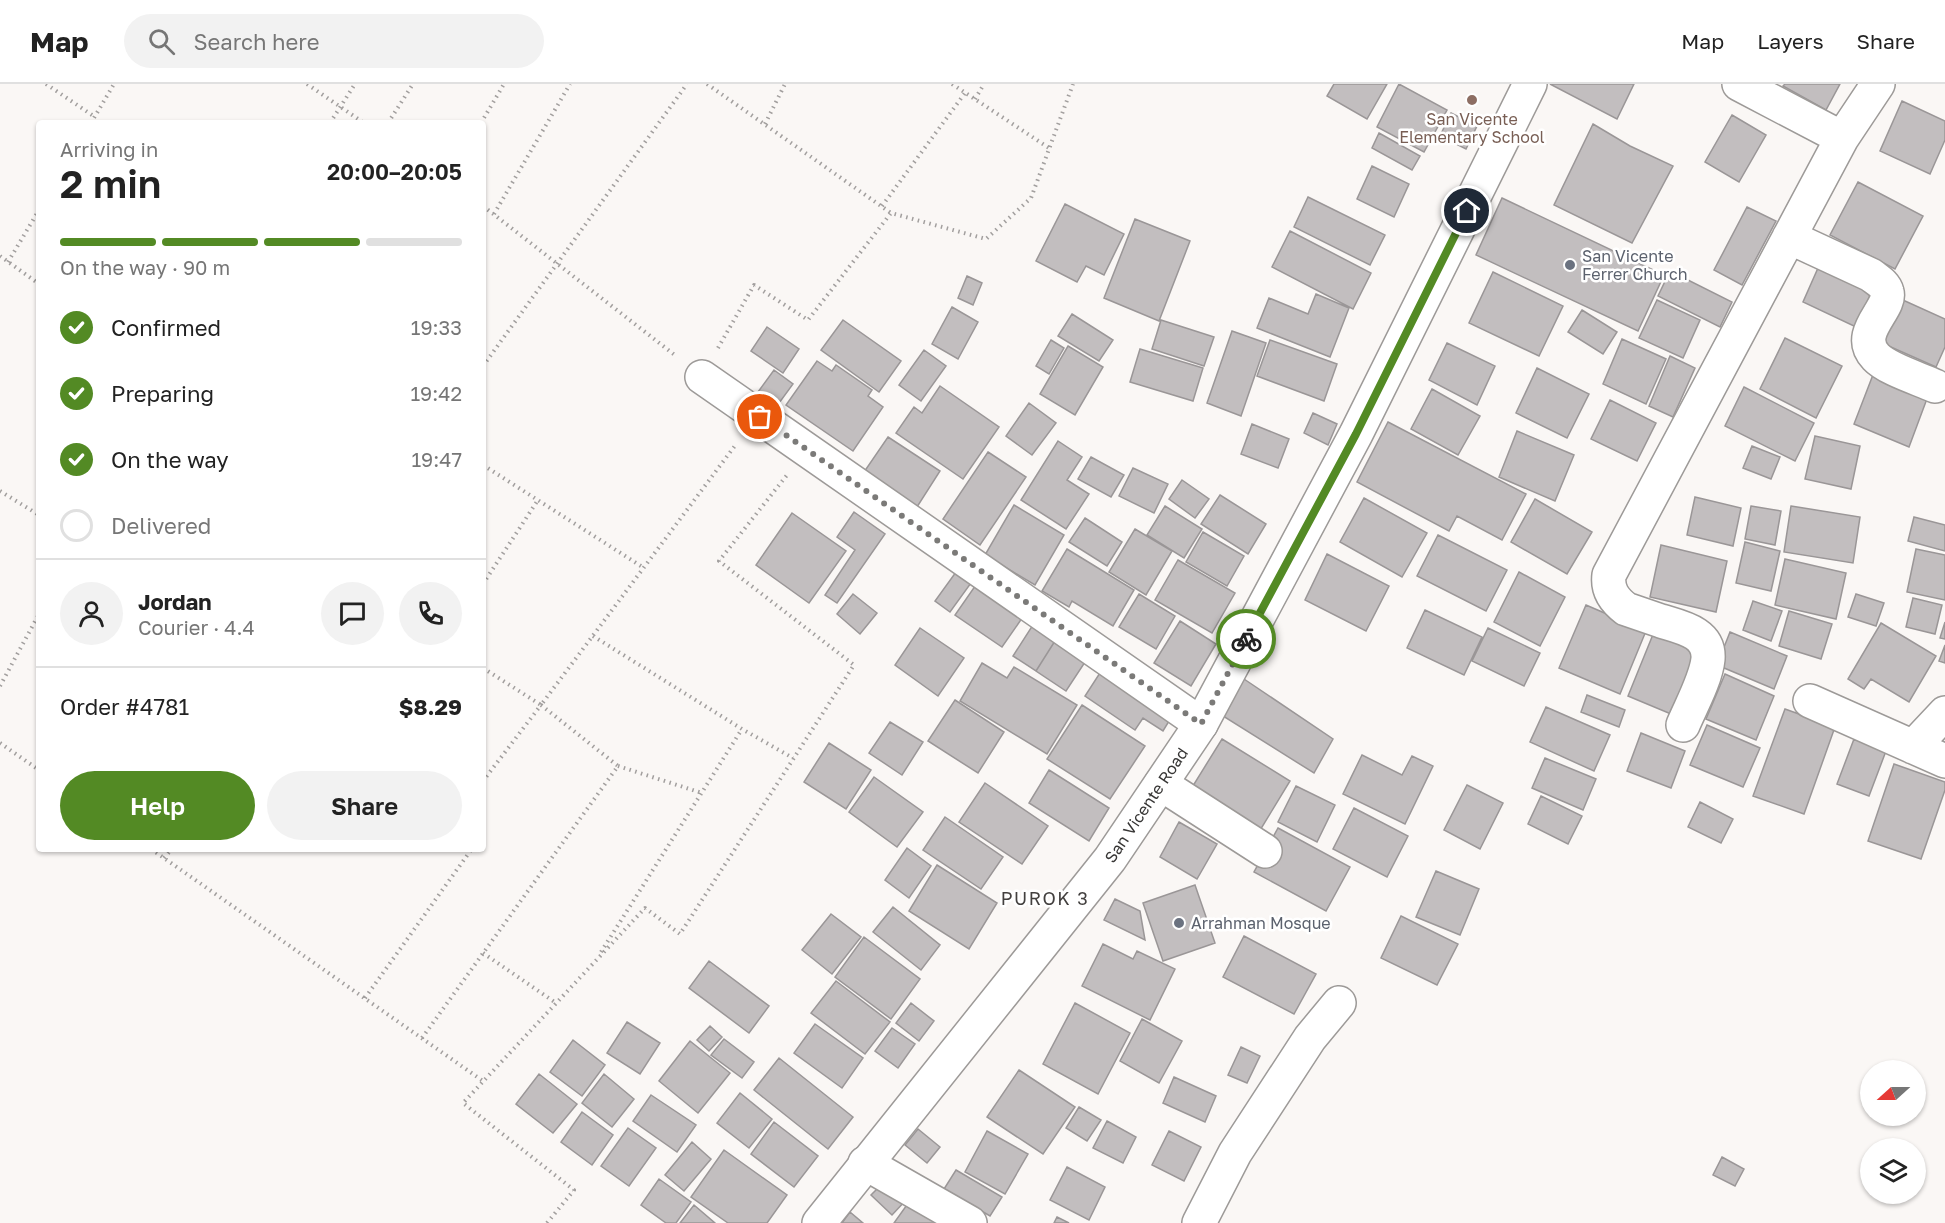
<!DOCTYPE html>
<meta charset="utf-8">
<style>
body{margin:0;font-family:"Golos Text",sans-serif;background:#f2f2f2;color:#222;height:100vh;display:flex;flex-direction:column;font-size:22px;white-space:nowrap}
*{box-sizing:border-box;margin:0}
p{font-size:20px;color:#767676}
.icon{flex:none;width:33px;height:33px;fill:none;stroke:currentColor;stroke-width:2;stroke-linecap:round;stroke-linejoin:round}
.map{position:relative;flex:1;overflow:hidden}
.panel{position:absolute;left:36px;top:36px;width:450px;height:732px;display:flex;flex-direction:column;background:#fff;border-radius:6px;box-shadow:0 2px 4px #0004}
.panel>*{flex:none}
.needle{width:39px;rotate:249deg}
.controls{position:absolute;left:1860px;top:976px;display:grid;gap:12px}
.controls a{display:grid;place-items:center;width:66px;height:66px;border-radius:50%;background:#fff;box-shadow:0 2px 4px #0004;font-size:30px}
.pin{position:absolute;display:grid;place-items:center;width:51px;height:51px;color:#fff;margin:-26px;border:3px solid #fff;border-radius:50%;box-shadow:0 2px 6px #0007}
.courier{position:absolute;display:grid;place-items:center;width:60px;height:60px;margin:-30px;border:4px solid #538a24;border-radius:50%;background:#fff;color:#222;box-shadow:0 2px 8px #0007}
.summary em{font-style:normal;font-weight:600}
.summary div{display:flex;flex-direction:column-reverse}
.summary{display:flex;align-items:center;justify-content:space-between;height:102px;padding:0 24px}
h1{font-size:39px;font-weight:600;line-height:45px}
.bar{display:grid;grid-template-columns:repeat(4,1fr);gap:9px 6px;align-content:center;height:72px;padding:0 24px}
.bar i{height:8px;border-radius:4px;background:#e0e0e0}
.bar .selected{background:#538a24}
.bar p{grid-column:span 4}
.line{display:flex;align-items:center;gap:15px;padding:0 24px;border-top:2px solid #e0e0e0}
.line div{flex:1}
.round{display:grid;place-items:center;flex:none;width:63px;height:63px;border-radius:32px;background:#f2f2f2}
ol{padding:0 24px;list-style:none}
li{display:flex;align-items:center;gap:18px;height:66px}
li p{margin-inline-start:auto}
li .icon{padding:6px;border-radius:50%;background:#538a24;color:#fff;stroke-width:4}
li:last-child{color:#767676}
li i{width:33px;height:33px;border:3px solid #e0e0e0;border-radius:50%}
.primary-button{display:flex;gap:12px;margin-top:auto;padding:12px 24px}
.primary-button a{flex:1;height:69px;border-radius:36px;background:#538a24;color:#fff;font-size:24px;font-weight:600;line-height:69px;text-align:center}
.primary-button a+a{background:#f2f2f2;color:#222}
header{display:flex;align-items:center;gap:36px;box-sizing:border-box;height:84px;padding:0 30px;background:#fff;border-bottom:2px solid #e0e0e0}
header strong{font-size:28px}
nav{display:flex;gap:33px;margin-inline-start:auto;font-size:21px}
.search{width:420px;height:54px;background:#f2f2f2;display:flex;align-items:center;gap:15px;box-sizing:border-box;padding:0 21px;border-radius:33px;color:#767676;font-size:22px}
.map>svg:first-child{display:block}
.building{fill:#c2bebf;stroke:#9a9697;stroke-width:1.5}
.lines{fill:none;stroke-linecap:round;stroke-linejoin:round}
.street-casing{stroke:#9d9a98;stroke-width:36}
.secondary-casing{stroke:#9d9a98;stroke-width:36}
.path{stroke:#a29f9e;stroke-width:4;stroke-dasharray:1.5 4.5;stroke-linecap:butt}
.street{stroke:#fff;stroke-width:33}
.secondary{stroke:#fff;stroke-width:33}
.done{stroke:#7b7a78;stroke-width:6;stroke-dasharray:0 10.8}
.route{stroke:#538a24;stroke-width:8}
.education-dot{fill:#8d6e63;stroke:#fff;stroke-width:2}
.worship-dot{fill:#6b7280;stroke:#fff;stroke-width:2}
.labels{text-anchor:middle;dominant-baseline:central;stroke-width:5;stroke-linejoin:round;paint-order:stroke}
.education-label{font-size:16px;fill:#785e54;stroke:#fff}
.worship-label{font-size:16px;fill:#5b616d;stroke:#fff;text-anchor:start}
.street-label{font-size:16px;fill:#373635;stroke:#fff}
.neighbourhood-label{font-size:18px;letter-spacing:1.5px;fill:#43403f;stroke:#fff}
</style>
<header>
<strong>Map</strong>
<div class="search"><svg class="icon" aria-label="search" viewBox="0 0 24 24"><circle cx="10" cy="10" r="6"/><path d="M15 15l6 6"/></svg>Search here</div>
<nav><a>Map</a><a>Layers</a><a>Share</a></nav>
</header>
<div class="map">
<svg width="1945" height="1139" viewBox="0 0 1945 1139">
<rect width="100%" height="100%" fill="#faf7f5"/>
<path class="building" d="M 1334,0 L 1387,0 L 1367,35 L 1327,12 Z
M 1399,0 L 1447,26 L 1424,68 L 1377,43 Z
M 1550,0 L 1634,0 L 1617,35 Z
M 1785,0 L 1840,0 L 1826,26 L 1783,2 Z
M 1902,17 L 1945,37 L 1945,56 L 1930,90 L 1880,67 Z
M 1451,29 L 1477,42 L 1466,65 L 1440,52 Z
M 1732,31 L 1766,51 L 1739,98 L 1705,78 Z
M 1593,40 L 1630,62 L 1673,82 L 1632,159 L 1554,121 Z
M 1379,49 L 1420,72 L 1412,86 L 1372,64 Z
M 1372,82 L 1409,100 L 1394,133 L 1357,115 Z
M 1858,98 L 1923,132 L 1895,185 L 1830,151 Z
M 1308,113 L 1385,151 L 1370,181 L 1294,143 Z
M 1502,114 L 1664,191 L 1638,247 L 1476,171 Z
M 1065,120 L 1124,150 L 1104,191 L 1086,182 L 1077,198 L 1036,177 Z
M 1747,123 L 1776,137 L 1742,201 L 1714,186 Z
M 1135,135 L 1190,157 L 1159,237 L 1104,214 Z
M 1290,147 L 1371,189 L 1353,225 L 1272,183 Z
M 1822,175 L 1875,200 L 1856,243 L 1803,218 Z
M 1670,187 L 1732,218 L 1720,243 L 1658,212 Z
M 1493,188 L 1563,222 L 1539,272 L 1469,239 Z
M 967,192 L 982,199 L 973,221 L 958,214 Z
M 1316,210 L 1349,224 L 1330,273 L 1257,244 L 1269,214 L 1308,230 Z
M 1894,212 L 1945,235 L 1945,263 L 1936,283 L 1875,256 Z
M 1657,216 L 1700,236 L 1683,274 L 1639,254 Z
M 952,223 L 978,238 L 958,275 L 932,260 Z
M 1582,226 L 1617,248 L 1603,270 L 1568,248 Z
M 1072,230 L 1113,256 L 1099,277 L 1058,252 Z
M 843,236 L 901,277 L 879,308 L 821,266 Z
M 1161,236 L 1214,253 L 1204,282 L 1152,265 Z
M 767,243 L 799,265 L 783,289 L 751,267 Z
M 1232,247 L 1266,259 L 1241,332 L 1207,319 Z
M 1785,254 L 1842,282 L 1816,334 L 1760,305 Z
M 1622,255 L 1666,275 L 1646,320 L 1603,300 Z
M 1051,256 L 1064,264 L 1049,290 L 1036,282 Z
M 1270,256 L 1337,280 L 1324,317 L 1257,292 Z
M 1447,259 L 1495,282 L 1477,321 L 1429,296 Z
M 1068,262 L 1103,283 L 1075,331 L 1040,310 Z
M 1140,265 L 1203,284 L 1193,317 L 1130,298 Z
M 924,266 L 946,282 L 921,317 L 899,301 Z
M 1670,272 L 1695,284 L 1673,333 L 1649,322 Z
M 817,277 L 832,287 L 836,281 L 872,306 L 868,312 L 883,323 L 853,367 L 786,321 Z
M 1876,283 L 1931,304 L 1909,363 L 1854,340 Z
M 1537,284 L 1589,310 L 1567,354 L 1516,329 Z
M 774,286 L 793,300 L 774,326 L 755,312 Z
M 940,302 L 999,343 L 963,395 L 896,349 L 914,323 L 922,329 Z
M 1744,303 L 1814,339 L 1795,377 L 1725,342 Z
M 1432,305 L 1480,332 L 1458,371 L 1411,345 Z
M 1610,316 L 1656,339 L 1637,377 L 1591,355 Z
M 1029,319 L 1056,339 L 1032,371 L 1006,352 Z
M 1313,329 L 1337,340 L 1328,361 L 1304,349 Z
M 1388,338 L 1526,410 L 1502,456 L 1457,432 L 1449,447 L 1357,398 Z
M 1252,340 L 1289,355 L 1278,384 L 1241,370 Z
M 1517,347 L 1574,371 L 1555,417 L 1499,393 Z
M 1815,352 L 1860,362 L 1851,405 L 1805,395 Z
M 888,353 L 940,387 L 917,423 L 864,388 Z
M 1058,357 L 1082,373 L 1067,396 L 1089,410 L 1066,445 L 1021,416 Z
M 1752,362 L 1780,373 L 1771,395 L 1743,384 Z
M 988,368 L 1026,393 L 980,461 L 943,435 Z
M 1091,373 L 1124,391 L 1111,413 L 1078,395 Z
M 1133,384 L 1168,400 L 1154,429 L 1119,412 Z
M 1182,396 L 1209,415 L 1195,434 L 1169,415 Z
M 1220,411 L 1266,440 L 1248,470 L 1201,440 Z
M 1695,413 L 1741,424 L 1733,462 L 1687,451 Z
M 1364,414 L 1427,449 L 1402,493 L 1340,458 Z
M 1535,415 L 1592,448 L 1567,490 L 1511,458 Z
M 1014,421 L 1064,451 L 1035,501 L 985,471 Z
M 1165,422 L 1202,445 L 1184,474 L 1147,451 Z
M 1751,422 L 1781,427 L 1775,461 L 1745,455 Z
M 1791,422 L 1860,433 L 1853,479 L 1784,468 Z
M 854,428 L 885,450 L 837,519 L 825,511 L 855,466 L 837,453 Z
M 792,429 L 846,467 L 809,519 L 756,481 Z
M 1914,433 L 1945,441 L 1945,467 L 1908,457 Z
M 1085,434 L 1122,458 L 1107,482 L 1069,458 Z
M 1135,445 L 1172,467 L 1146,511 L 1109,488 Z
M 1203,448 L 1244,472 L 1227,502 L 1186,478 Z
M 1438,451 L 1507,486 L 1486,527 L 1417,492 Z
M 1745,458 L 1780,467 L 1771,507 L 1736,499 Z
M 1661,461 L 1727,477 L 1716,528 L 1650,513 Z
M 1067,465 L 1134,506 L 1113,542 L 1072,517 L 1069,523 L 1042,507 Z
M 1916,465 L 1945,471 L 1945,516 L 1907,508 Z
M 1327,470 L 1389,502 L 1366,547 L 1305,516 Z
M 1785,475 L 1846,489 L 1836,535 L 1775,521 Z
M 1178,476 L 1235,509 L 1212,549 L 1155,516 Z
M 956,488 L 971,499 L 950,528 L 935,517 Z
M 1519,488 L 1565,513 L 1540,562 L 1494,538 Z
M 980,495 L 1027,527 L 1002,563 L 955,531 Z
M 853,510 L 877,529 L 860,550 L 837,530 Z
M 1139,510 L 1175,532 L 1156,565 L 1119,543 Z
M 1856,510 L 1884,519 L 1876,542 L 1848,533 Z
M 1913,514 L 1942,521 L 1935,550 L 1906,543 Z
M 1753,517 L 1782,527 L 1771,557 L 1743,546 Z
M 1586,521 L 1646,547 L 1620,610 L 1559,584 Z
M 1425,526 L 1482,553 L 1464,591 L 1407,564 Z
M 1789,527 L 1832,540 L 1821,575 L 1779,562 Z
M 1038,533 L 1060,549 L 1036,587 L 1013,572 Z
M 1180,537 L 1216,560 L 1191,602 L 1154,579 Z
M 1945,538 L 1945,555 L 1940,554 Z
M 1881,539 L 1936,572 L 1909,618 L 1871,595 L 1864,605 L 1848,595 Z
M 920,544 L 964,574 L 938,612 L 895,581 Z
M 1488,544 L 1540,569 L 1524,602 L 1472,577 Z
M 1654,548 L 1697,566 L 1671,630 L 1628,612 Z
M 1730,548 L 1787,572 L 1774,605 L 1717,581 Z
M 1060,549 L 1091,569 L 1066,607 L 1036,587 Z
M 1945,561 L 1945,579 L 1939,577 Z
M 1107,578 L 1177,624 L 1163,647 L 1143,634 L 1135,646 L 1085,612 Z
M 982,579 L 1007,594 L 1014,583 L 1077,621 L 1047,670 L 960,617 Z
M 1725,590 L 1774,612 L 1756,656 L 1706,635 Z
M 1244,595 L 1333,655 L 1314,689 L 1223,632 Z
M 1587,611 L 1625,626 L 1619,643 L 1581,628 Z
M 955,616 L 1004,648 L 978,689 L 928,657 Z
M 1082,621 L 1145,662 L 1110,715 L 1047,675 Z
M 1546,623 L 1610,651 L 1594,687 L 1530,658 Z
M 1785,625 L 1835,643 L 1804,730 L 1753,712 Z
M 890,638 L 923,658 L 902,691 L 869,669 Z
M 1707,641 L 1760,664 L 1743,703 L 1690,681 Z
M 1641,649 L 1685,667 L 1671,704 L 1627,687 Z
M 1222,655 L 1290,697 L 1259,748 L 1191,705 Z
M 1854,655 L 1886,667 L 1869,712 L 1837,700 Z
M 829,659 L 871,686 L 846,725 L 804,698 Z
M 1362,671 L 1402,691 L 1412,672 L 1433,682 L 1405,740 L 1343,710 Z
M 1545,674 L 1596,695 L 1583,726 L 1532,704 Z
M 1894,680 L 1945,698 L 1945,706 L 1921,775 L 1868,757 Z
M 1049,686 L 1109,724 L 1089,757 L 1029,719 Z
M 874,693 L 923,728 L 897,763 L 849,728 Z
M 985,699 L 1048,742 L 1022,780 L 959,738 Z
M 1467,701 L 1503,719 L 1480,765 L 1444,746 Z
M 1296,702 L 1335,721 L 1317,758 L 1278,738 Z
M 1541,712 L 1582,732 L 1568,760 L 1528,740 Z
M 1700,718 L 1733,735 L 1721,759 L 1688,743 Z
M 1354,724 L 1408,752 L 1387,793 L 1333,765 Z
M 945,733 L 1003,773 L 981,805 L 923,766 Z
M 1179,738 L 1217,760 L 1197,795 L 1160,773 Z
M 1278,744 L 1350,783 L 1326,827 L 1254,788 Z
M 907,764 L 931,782 L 909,814 L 885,796 Z
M 937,781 L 997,819 L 969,865 L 909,827 Z
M 1436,787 L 1479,805 L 1460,851 L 1416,833 Z
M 1195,801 L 1215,859 L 1163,877 L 1143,819 Z
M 1115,815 L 1140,827 L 1145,856 L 1104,836 Z
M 893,823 L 940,861 L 921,886 L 873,848 Z
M 831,830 L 861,853 L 832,890 L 802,866 Z
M 1401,832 L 1458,860 L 1437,901 L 1381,874 Z
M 1244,852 L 1316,890 L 1294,930 L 1223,893 Z
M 864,853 L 920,895 L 891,935 L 835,893 Z
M 1103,860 L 1133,875 L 1137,867 L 1175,885 L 1150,936 L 1082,902 Z
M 709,877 L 769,922 L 749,949 L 689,904 Z
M 836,897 L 890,938 L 865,970 L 811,929 Z
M 911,919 L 934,937 L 919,957 L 896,939 Z
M 1075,919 L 1130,949 L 1098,1010 L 1043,980 Z
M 1142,935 L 1182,957 L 1159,999 L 1120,977 Z
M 627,938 L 660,959 L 640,990 L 607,969 Z
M 815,940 L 863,974 L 842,1004 L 794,969 Z
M 710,942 L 722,953 L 709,967 L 697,956 Z
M 892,944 L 915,960 L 898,984 L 875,967 Z
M 724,955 L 754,978 L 742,994 L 711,971 Z
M 573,956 L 605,981 L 582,1012 L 550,988 Z
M 690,957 L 730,989 L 698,1029 L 659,997 Z
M 1241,963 L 1260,972 L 1247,999 L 1228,991 Z
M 779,974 L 853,1033 L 828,1065 L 754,1006 Z
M 1019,986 L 1075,1023 L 1043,1070 L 987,1033 Z
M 539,990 L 577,1020 L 553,1049 L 516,1020 Z
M 604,990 L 634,1015 L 612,1043 L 582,1019 Z
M 1174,993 L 1216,1012 L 1205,1038 L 1163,1019 Z
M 740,1009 L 772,1035 L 749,1064 L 717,1039 Z
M 651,1011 L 696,1041 L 677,1068 L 633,1037 Z
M 1079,1023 L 1101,1036 L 1087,1057 L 1066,1044 Z
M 582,1028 L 613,1051 L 592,1081 L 561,1058 Z
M 1107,1037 L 1136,1053 L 1123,1079 L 1093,1064 Z
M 774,1038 L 818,1072 L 794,1103 L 751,1070 Z
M 628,1044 L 656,1064 L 629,1102 L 601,1082 Z
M 918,1045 L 940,1063 L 927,1079 L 905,1061 Z
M 987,1047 L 1028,1070 L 1005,1110 L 965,1088 Z
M 1169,1047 L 1201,1063 L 1184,1097 L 1152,1081 Z
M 692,1058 L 711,1075 L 684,1107 L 665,1091 Z
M 724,1066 L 787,1111 L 767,1139 L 728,1139 L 691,1113 Z
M 1722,1073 L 1744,1085 L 1735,1102 L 1713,1091 Z
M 1067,1083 L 1105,1103 L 1089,1136 L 1050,1116 Z
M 956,1086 L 1002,1113 L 990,1132 L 944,1105 Z
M 659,1095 L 691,1118 L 676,1139 L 666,1139 L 641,1121 Z
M 887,1095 L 907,1115 L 892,1131 L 871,1111 Z
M 914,1111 L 954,1139 L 894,1139 Z
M 694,1121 L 715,1139 L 680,1139 Z
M 850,1128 L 863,1139 L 842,1139 Z
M 1057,1133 L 1069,1139 L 1054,1139 Z"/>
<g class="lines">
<g class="street-casing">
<path id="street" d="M 1739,0 L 1842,54
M 1789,153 L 1871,191 C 1877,196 1885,200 1887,208 C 1892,225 1853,249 1876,273 C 1887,285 1920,295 1935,302
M 702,293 L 1201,640
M 1810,617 L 1945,677
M 1683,641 C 1691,622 1706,595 1708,575 C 1710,548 1680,543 1661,537 C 1649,533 1638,529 1626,525 C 1614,516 1607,506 1609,491 L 1842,54 L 1878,0
M 1913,663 L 1945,629
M 1161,700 L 1265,767
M 865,1079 L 970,1139
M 1199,1139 L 1235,1069 L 1310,954 L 1339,919"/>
</g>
<g class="secondary-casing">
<path id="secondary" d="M 819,1139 L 1110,775 L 1201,640 L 1356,350 L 1530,0"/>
</g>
<path class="path" d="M 46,0 L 95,33
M 307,0 L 364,39
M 707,0 L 891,129
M 952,0 L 1049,64
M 975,15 L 984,0
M 91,39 L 114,0
M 330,39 L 355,0
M 388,39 L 413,0
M 481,39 L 504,0
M 765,40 L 785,0
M 483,122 L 676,272
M 882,122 L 965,9
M 494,130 L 570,0
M 0,172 L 39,200
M 8,178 L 39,126
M 718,264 L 754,201 L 808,236 L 891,129 L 986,155 L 1031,114 L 1073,0
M 483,282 L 687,0
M 483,381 L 644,484
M 0,407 L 39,431
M 483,500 L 538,416
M 593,552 L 742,645 L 793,674
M 483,584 L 541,621 L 737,359
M 0,602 L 39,530
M 0,659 L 39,686
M 618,682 L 702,709
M 151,765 L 483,997
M 164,774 L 172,765
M 601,868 L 742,645
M 483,869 L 556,919
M 365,914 L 471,766 L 470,765
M 422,954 L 618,682 L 541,621 L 483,697
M 547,1139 L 574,1106 L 463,1019 L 645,824 L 680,850 L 854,581 L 719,477 L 787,391"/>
<use href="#street" class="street"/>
<use href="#secondary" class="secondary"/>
</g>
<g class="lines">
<path class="done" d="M 760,333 L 1201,640 L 1246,555"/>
<path class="route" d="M 1246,555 L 1356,350 L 1467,127"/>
</g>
<circle class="education-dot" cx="1472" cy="16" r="6"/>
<g class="worship-dot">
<circle cx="1570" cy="181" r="6"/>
<circle cx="1179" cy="839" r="6"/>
</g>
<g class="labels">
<g class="education-label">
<text x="1472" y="35">San Vicente<tspan x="1472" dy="18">Elementary School</tspan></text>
</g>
<g class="worship-label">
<text x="1582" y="172">San Vicente<tspan x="1582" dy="18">Ferrer Church</tspan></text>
<text x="1191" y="839">Arrahman Mosque</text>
</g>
<g class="street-label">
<text transform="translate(1146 721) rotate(-56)">San Vicente Road</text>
</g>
<g class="neighbourhood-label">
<text x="1045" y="814">PUROK 3</text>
</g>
</g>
</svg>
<div class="controls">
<a><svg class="needle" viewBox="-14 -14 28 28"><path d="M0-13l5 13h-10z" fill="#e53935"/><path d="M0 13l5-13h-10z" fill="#767676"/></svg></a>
<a><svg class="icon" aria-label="layers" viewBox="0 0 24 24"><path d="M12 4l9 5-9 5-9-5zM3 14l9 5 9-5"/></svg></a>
</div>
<div class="pin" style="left:760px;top:333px;background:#ea580c"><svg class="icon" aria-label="bag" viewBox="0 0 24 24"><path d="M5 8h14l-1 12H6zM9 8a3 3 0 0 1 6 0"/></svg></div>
<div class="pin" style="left:1467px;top:127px;background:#1f2937"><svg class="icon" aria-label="home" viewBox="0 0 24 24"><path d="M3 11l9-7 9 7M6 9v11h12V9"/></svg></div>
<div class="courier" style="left:1246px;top:555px"><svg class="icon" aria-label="bike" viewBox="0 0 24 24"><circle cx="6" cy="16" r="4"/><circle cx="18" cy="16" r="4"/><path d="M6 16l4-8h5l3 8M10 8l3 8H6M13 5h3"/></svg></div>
<section class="panel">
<div class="summary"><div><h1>2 min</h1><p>Arriving in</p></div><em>20:00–20:05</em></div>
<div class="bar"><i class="selected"></i><i class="selected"></i><i class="selected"></i><i></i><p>On the way · 90 m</p></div>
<ol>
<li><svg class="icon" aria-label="check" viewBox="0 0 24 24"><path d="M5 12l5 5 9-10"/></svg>Confirmed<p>19:33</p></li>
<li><svg class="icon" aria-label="check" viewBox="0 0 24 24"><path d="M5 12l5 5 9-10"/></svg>Preparing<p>19:42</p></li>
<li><svg class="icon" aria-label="check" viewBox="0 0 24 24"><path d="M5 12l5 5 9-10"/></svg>On the way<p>19:47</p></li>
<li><i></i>Delivered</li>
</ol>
<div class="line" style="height:108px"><a class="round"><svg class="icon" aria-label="person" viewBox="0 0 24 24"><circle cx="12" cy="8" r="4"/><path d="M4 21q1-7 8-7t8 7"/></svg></a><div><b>Jordan</b><p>Courier · 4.4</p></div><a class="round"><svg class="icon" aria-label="chat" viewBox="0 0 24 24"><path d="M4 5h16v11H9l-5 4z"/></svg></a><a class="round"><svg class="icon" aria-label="phone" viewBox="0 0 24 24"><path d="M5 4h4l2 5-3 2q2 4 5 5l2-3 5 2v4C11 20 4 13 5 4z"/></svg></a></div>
<div class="line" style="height:78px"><div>Order #4781</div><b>$8.29</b></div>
<div class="primary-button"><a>Help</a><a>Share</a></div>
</section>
</div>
